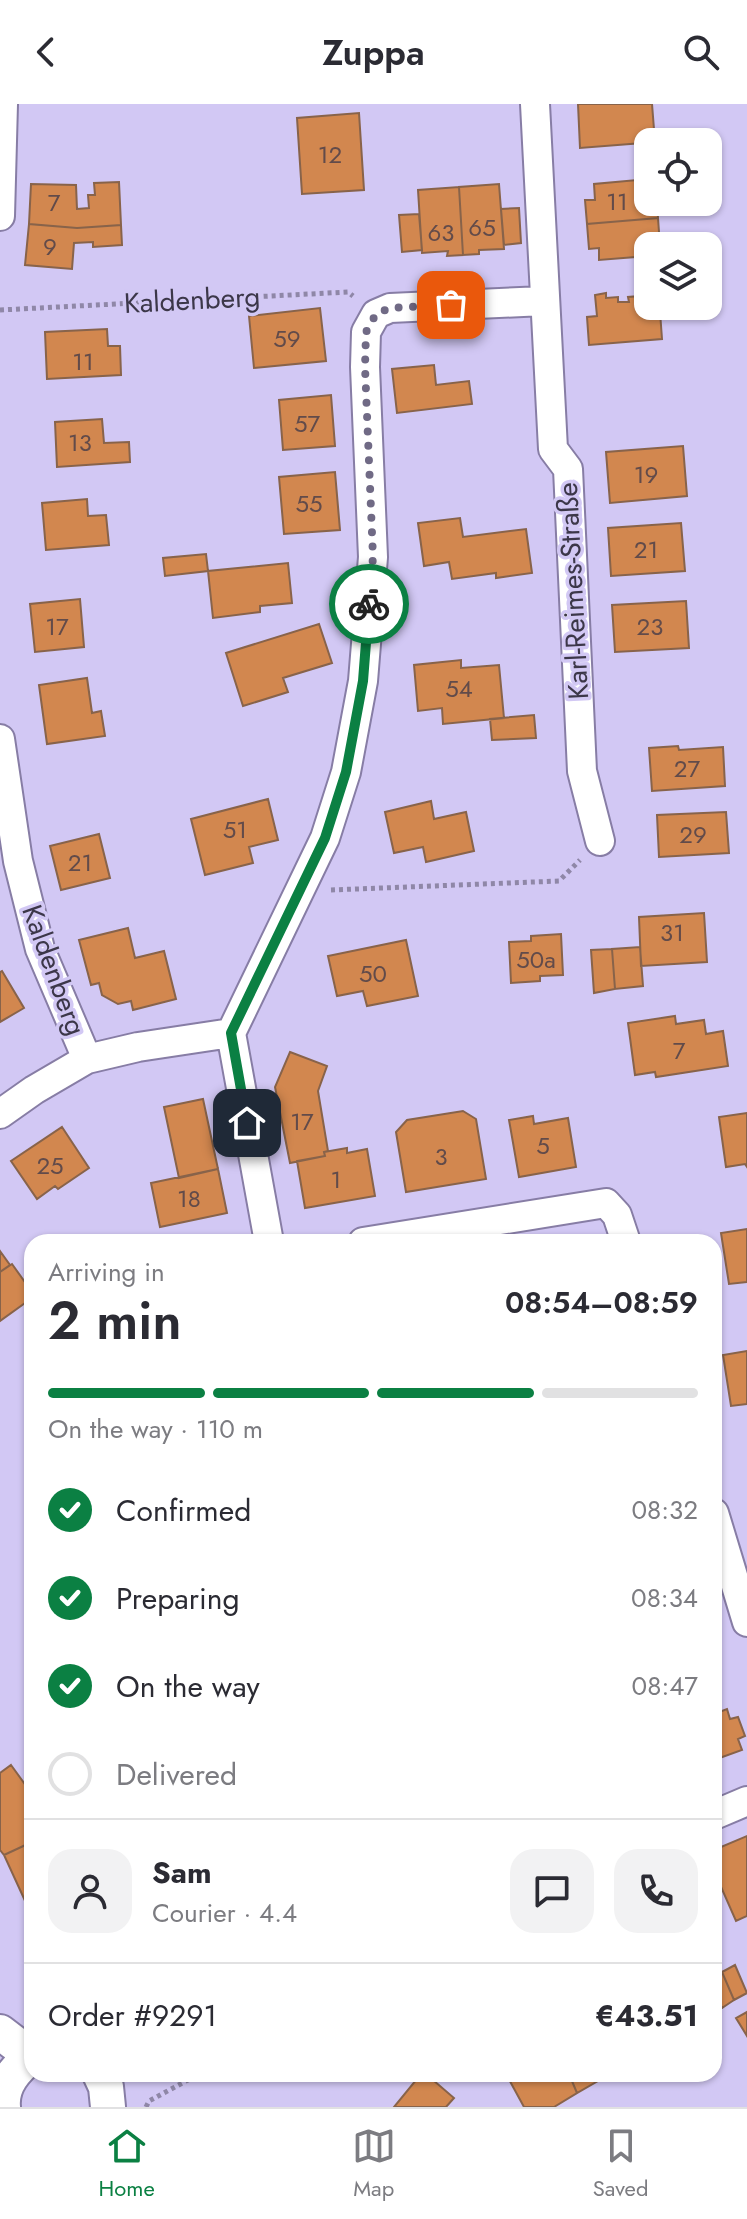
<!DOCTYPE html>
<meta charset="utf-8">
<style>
body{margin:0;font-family:Jost,sans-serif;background:#f2f2f3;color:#2b2b33;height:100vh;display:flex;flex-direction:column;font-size:30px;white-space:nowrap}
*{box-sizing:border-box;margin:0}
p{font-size:26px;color:#7c7c81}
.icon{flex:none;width:44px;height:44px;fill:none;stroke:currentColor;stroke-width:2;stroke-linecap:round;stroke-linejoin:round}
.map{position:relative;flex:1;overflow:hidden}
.drawer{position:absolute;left:24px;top:1130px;width:698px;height:848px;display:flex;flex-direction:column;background:#fff;border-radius:24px;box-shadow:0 2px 6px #0004}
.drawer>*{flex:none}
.tools{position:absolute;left:634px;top:24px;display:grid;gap:16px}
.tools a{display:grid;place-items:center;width:88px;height:88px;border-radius:16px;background:#fff;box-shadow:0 2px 6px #0004;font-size:40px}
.pin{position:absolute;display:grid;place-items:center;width:68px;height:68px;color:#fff;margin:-34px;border-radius:16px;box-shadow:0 4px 12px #0006}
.courier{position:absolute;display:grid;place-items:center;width:80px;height:80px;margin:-40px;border:6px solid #0b8043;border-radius:50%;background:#fff;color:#222;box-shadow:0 2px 10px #0007}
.head em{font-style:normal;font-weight:600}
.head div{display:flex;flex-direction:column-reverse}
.head{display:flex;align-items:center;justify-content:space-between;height:136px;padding:0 24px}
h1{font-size:52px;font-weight:600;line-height:60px}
.bar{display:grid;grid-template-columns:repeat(4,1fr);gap:12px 8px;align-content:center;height:96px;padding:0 24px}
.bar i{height:10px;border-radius:6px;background:#e1e1e2}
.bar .current{background:#0b8043}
.bar p{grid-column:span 4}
.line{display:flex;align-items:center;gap:20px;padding:0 24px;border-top:2px solid #e1e1e2}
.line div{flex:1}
.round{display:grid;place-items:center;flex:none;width:84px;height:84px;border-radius:24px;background:#f2f2f3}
ol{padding:0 24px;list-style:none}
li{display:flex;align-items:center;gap:24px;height:88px}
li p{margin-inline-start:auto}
li .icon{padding:8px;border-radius:50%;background:#0b8043;color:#fff;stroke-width:4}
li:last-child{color:#7c7c81}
li i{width:44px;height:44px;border:4px solid #e1e1e2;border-radius:50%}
header{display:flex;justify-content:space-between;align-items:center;height:104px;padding:0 24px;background:#fff;font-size:36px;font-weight:600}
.tab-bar{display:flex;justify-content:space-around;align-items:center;height:112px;border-top:2px solid #e1e1e2;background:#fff;font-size:22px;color:#7c7c81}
.tab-bar a{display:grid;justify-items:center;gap:4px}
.tab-bar .current{color:#0b8043}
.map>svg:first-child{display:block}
.building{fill:#d2874f;stroke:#88634a;stroke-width:2}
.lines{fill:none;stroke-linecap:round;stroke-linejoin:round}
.minor-casing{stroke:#877da5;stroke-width:32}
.tertiary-casing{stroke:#877da5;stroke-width:38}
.path{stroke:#8f87a7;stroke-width:5;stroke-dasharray:4 4;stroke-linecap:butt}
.minor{stroke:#fff;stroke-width:28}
.tertiary{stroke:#fff;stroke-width:34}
.done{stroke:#706a85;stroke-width:8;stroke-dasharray:0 14.4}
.route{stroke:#0b8043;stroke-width:10}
.labels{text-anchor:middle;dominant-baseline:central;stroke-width:7;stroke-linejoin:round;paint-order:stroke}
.number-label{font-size:24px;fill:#624b4a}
.street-label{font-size:28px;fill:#3c3749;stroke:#d2c8f4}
</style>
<header><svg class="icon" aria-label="back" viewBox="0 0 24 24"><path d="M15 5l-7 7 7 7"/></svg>Zuppa<svg class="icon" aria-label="search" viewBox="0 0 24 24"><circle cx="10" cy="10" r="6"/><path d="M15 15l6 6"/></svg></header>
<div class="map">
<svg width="747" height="2003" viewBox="0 0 747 2003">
<rect width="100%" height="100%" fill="#d2c8f4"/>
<path class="building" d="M 578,0 L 652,0 L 655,38 L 580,44 Z
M 359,9 L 364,86 L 302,90 L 297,14 Z
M 648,75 L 648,98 L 657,98 L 658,114 L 587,120 L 585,96 L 595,96 L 594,80 Z
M 119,78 L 121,121 L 77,124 L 29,120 L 31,80 L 76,81 L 77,105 L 89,104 L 88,91 L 95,91 L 94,79 Z
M 499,80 L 504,145 L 479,146 L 479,150 L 463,151 L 459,83 Z
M 459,83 L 463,151 L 447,152 L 448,147 L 422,149 L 418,86 Z
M 519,104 L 521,139 L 504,141 L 501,105 Z
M 419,110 L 422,146 L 402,148 L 399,111 Z
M 658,114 L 660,142 L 648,142 L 648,152 L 599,156 L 599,144 L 589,145 L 587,120 Z
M 29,120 L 77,124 L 121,121 L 122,141 L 93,143 L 93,138 L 74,139 L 72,165 L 25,161 Z
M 648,188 L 648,202 L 651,202 L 652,208 L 660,208 L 662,235 L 589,241 L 587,213 L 597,212 L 595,191 L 606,189 L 606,194 L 618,193 L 618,198 L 629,198 L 628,193 L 640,192 L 640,189 Z
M 320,204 L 326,257 L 254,264 L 249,212 Z
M 107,225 L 108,242 L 120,242 L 121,271 L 47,275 L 45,228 Z
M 434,261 L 436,281 L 469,277 L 472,300 L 397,309 L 392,265 Z
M 331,291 L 335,342 L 283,346 L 279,296 Z
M 102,315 L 104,339 L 129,338 L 130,358 L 57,363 L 55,318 Z
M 683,342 L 687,392 L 610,399 L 606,348 Z
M 335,368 L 340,426 L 284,430 L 279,373 Z
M 87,395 L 88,412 L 106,411 L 109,441 L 46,446 L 42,399 Z
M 460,414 L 463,433 L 526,425 L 532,469 L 496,474 L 496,469 L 452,475 L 449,458 L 424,462 L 418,419 Z
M 681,419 L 685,467 L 611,472 L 608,424 Z
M 206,450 L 208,467 L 165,472 L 163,454 Z
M 288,459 L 292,499 L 260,502 L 260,508 L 213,514 L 208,467 Z
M 80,495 L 84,543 L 35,548 L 30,500 Z
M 686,497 L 689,544 L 615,548 L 612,501 Z
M 319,520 L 332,559 L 283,574 L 288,588 L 243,602 L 226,549 Z
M 461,556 L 461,564 L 499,561 L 504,614 L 443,620 L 442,604 L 418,607 L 414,561 Z
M 87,574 L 92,609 L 101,607 L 105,632 L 47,640 L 39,581 Z
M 534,611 L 536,634 L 492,636 L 490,615 Z
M 678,642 L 679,646 L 723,643 L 725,682 L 652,687 L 649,644 Z
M 268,695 L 278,736 L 249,743 L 253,759 L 205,771 L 191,715 Z
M 431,697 L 434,715 L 466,708 L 474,747 L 426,758 L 423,743 L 394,749 L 385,708 Z
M 726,708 L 729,749 L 659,753 L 657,711 Z
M 99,730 L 110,774 L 61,786 L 50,742 Z
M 704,809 L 707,858 L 641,862 L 639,813 Z
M 128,824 L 135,854 L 164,847 L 176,895 L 133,906 L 131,897 L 118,900 L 102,891 L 99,879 L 91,881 L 79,836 Z
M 561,830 L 563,871 L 540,872 L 540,877 L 511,879 L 509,838 L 531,837 L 531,832 Z
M 406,836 L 418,892 L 367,902 L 363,887 L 337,892 L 328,852 Z
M 640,843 L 643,882 L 615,885 L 612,845 Z
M 612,845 L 615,885 L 594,889 L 591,846 Z
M 2,867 L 24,904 L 0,918 L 0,868 Z
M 675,912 L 676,920 L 704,916 L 706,930 L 723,927 L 728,962 L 656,973 L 655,968 L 635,971 L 628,919 Z
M 290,948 L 327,962 L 318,987 L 328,1047 L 324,1048 L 325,1052 L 290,1059 L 275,983 Z
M 203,995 L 218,1065 L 179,1074 L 164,1003 Z
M 463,1007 L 476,1015 L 486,1075 L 406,1088 L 396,1028 L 407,1016 Z
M 747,1009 L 747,1063 L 745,1060 L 726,1063 L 719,1013 Z
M 533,1012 L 534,1020 L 568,1014 L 576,1063 L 519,1073 L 509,1016 Z
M 62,1023 L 89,1064 L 58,1085 L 55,1082 L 37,1095 L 11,1057 Z
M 347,1044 L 347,1049 L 367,1045 L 375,1092 L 305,1104 L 297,1057 L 325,1052 L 324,1048 Z
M 218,1065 L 227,1109 L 160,1123 L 151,1079 Z
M 747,1125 L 747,1178 L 729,1180 L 721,1129 Z
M 0,1147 L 10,1161 L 0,1168 Z
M 12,1160 L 32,1188 L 32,1194 L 0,1217 L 0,1168 Z
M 747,1247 L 747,1300 L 731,1302 L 723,1251 Z
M 727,1605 L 730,1615 L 738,1613 L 745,1632 L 738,1635 L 742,1646 L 714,1656 L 714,1610 Z
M 11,1661 L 32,1690 L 32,1738 L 4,1751 L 0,1746 L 0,1669 Z
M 747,1732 L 747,1812 L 736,1817 L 714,1767 L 714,1746 Z
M 32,1738 L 32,1812 L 4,1751 Z
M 735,1861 L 747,1889 L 734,1896 L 722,1868 Z
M 722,1868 L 734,1896 L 722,1904 L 714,1886 L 714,1873 Z
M 714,1886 L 722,1904 L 714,1908 Z
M 747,1908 L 747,1932 L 736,1914 Z
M 421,1970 L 426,1970 L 454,1994 L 446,2003 L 394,2003 Z
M 506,1970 L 521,1970 L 523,1973 L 532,1970 L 569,1970 L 577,1989 L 554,2003 L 524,2003 Z
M 569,1970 L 610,1970 L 577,1989 Z"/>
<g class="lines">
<g class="minor-casing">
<path id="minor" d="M 535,0 L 553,345 L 568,365 L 582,667 L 600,737
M 0,112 L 3,0
M 0,635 L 18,757 L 40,845 L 87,955
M 231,929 L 325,734 L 346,668 L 363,577 L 373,453 L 365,263 L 366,228 L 376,210 L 390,204 L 544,197
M 231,929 L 269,1138
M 0,1010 L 34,986 L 87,955 L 138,943 L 231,929
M 363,1138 L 606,1099 L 617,1111 L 626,1138
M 714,1409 L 747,1518
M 714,1711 L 747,1697"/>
</g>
<g class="tertiary-casing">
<path id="tertiary" d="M 0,1928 L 30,1951
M 100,1970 L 106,1983 L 108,2003
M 3,2003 C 1,1980 16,1965 32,1951"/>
</g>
<path class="path" d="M 0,206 L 348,188 L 353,192
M 331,786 L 559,777 L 580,756
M 146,2003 L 149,1997 L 199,1970"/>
<use href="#minor" class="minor"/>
<use href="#tertiary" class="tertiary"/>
</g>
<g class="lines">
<path class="done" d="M 369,500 L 373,453 L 365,263 L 366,228 L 376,210 L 390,204 L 451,201"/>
<path class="route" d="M 247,1019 L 231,929 L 325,734 L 346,668 L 363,577 L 369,500"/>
</g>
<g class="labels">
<g class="number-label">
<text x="330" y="50">12</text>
<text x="617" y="97">11</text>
<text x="54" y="98">7</text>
<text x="482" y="123">65</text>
<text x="441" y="128">63</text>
<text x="50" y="142">9</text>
<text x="287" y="234">59</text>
<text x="83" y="257">11</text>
<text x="307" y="319">57</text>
<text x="80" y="338">13</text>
<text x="646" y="370">19</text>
<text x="309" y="399">55</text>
<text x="646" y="445">21</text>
<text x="57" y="522">17</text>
<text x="650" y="522">23</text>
<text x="459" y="584">54</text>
<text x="687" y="664">27</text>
<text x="235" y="725">51</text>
<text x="693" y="730">29</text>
<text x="80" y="758">21</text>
<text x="672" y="828">31</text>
<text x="536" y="855">50a</text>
<text x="373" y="869">50</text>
<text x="679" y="946">7</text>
<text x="302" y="1017">17</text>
<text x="543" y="1041">5</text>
<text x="441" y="1052">3</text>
<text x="50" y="1061">25</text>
<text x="336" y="1075">1</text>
<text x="189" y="1094">18</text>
</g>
<g class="street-label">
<text transform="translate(192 196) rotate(-3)">Kaldenberg</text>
<text transform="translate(573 487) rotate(-93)">Karl-Reimes-Straße</text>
<text transform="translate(54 866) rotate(70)">Kaldenberg</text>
</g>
</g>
</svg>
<div class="tools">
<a><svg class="icon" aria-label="locate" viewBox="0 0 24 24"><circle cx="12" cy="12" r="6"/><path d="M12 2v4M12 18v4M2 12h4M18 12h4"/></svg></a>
<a><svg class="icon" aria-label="layers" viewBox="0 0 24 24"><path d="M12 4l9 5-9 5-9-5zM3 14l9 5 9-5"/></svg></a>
</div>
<div class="pin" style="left:451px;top:201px;background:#ea580c"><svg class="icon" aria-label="bag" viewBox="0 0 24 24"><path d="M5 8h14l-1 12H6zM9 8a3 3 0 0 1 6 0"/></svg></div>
<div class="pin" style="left:247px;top:1019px;background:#1f2937"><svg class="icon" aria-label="home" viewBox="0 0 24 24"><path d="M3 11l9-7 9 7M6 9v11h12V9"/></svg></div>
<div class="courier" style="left:369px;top:500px"><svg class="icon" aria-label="bike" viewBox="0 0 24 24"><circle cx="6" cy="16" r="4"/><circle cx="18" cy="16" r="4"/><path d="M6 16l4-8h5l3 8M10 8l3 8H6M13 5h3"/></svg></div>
<section class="drawer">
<div class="head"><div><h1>2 min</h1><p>Arriving in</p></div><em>08:54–08:59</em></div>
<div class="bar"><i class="current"></i><i class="current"></i><i class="current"></i><i></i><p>On the way · 110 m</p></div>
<ol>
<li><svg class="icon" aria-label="check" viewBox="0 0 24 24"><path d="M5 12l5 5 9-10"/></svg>Confirmed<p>08:32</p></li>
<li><svg class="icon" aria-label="check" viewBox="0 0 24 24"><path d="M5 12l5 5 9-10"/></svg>Preparing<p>08:34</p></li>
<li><svg class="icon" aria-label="check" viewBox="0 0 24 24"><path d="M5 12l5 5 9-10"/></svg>On the way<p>08:47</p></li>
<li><i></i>Delivered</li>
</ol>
<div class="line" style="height:144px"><a class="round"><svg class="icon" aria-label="person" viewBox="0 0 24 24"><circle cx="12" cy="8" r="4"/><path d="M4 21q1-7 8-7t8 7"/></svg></a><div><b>Sam</b><p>Courier · 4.4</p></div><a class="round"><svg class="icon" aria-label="chat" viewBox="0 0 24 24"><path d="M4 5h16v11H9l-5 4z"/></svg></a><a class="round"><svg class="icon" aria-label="phone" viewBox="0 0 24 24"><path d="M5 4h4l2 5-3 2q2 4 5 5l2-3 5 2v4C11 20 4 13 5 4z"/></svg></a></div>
<div class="line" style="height:104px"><div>Order #9291</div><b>€43.51</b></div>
</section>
</div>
<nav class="tab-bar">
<a class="current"><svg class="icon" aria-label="home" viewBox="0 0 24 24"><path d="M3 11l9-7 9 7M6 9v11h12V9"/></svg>Home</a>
<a><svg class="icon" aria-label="map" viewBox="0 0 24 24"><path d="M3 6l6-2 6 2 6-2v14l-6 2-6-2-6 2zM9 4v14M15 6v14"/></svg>Map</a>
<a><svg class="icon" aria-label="saved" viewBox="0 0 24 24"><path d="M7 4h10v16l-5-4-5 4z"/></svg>Saved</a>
</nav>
